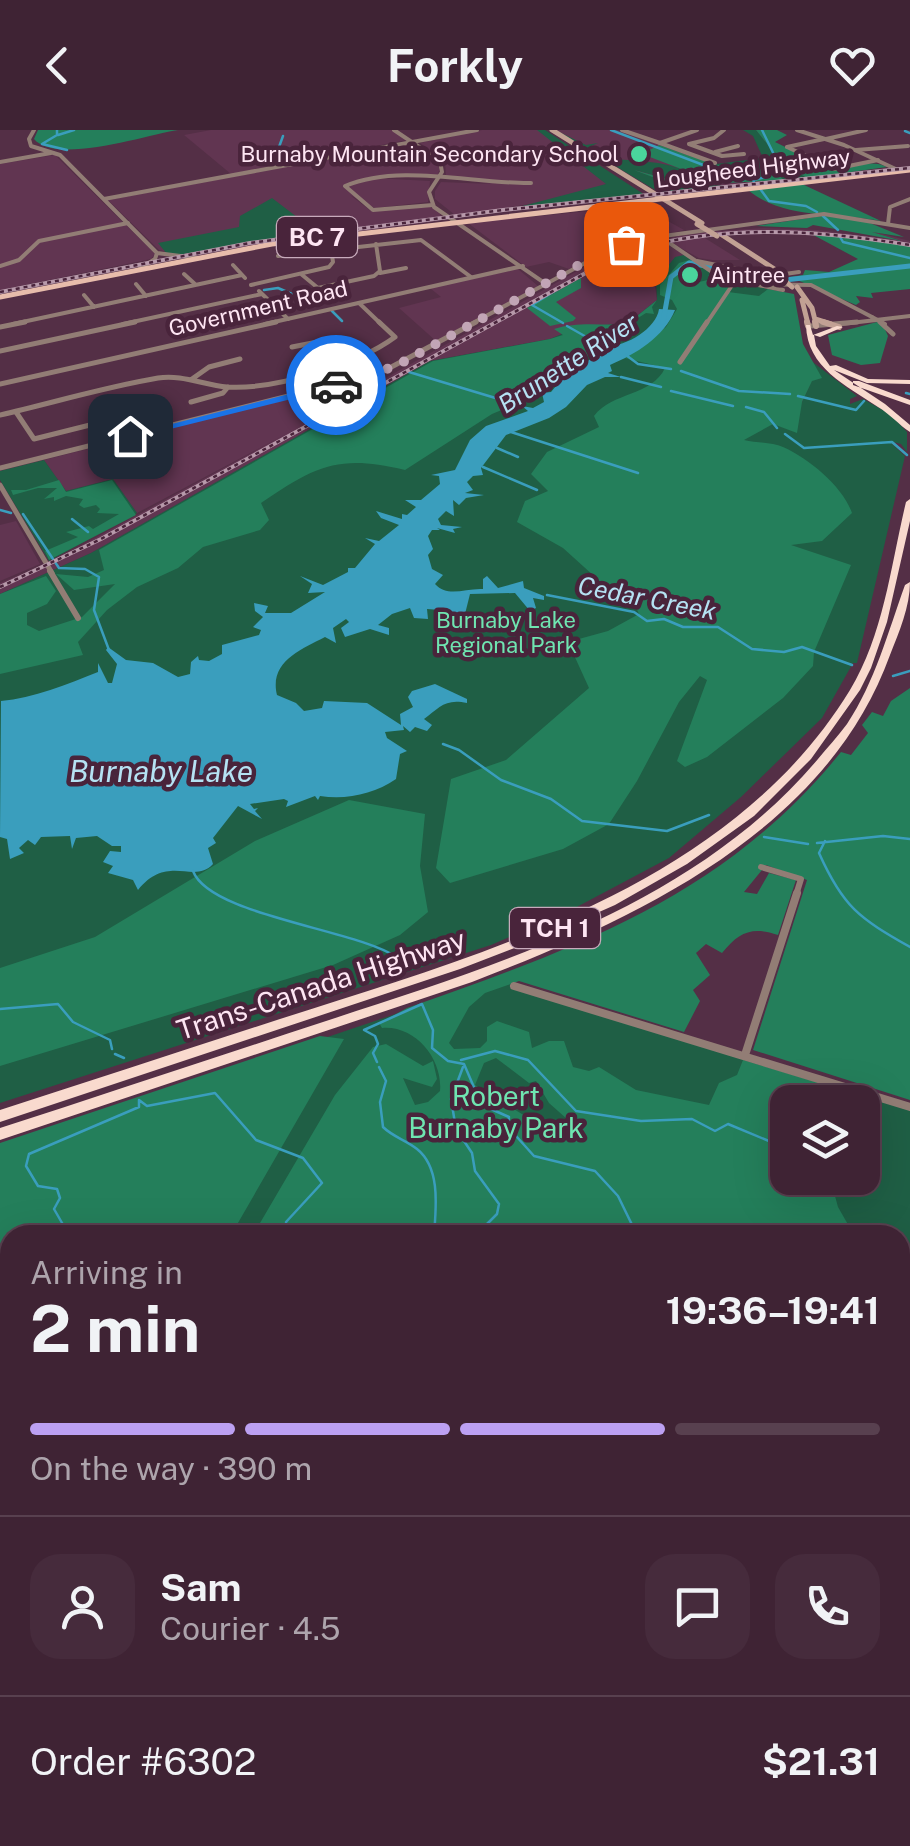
<!DOCTYPE html>
<meta charset="utf-8">
<style>
body{margin:0;font-family:"Public Sans",sans-serif;background:#462b3c;color:#f1f3f6;height:100vh;display:flex;flex-direction:column;font-size:38px;white-space:nowrap}
*{box-sizing:border-box;margin:0}
p{font-size:32px;color:#ada4ac}
.icon{flex:none;width:55px;height:55px;fill:none;stroke:currentColor;stroke-width:2;stroke-linecap:round;stroke-linejoin:round}
.map{position:relative;flex:1;overflow:hidden}
.sheet{position:absolute;left:0px;top:1095px;width:910px;height:622px;display:flex;flex-direction:column;background:#3f2334;border-radius:30px 30px 0 0;box-shadow:0 10px 40px #0002,0 0 0 2px #58404f}
.sheet>*{flex:none}
.fabs{position:absolute;left:770px;top:955px;display:grid;gap:20px}
.fabs a{display:grid;place-items:center;width:110px;height:110px;border-radius:20px;background:#3f2334;box-shadow:0 10px 40px #0002,0 0 0 2px #58404f;font-size:50px}
.pin{position:absolute;display:grid;place-items:center;width:85px;height:85px;color:#fff;margin:-42px;border-radius:20px;box-shadow:0 5px 15px #0006}
.courier{position:absolute;display:grid;place-items:center;width:100px;height:100px;margin:-50px;border:8px solid #1a73e8;border-radius:50%;background:#fff;color:#222;box-shadow:0 2px 12px #0007}
.summary em{font-style:normal;font-weight:700}
.summary div{display:flex;flex-direction:column-reverse}
.summary{display:flex;align-items:center;justify-content:space-between;height:170px;padding:0 30px}
h1{font-size:65px;font-weight:700;line-height:75px}
.bar{display:grid;grid-template-columns:repeat(4,1fr);gap:15px 10px;align-content:center;height:120px;padding:0 30px}
.bar i{height:12px;border-radius:8px;background:#58404f}
.bar .on{background:#bca0f2}
.bar p{grid-column:span 4}
.line{display:flex;align-items:center;gap:25px;padding:0 30px;border-top:2px solid #58404f}
.line div{flex:1}
.round{display:grid;place-items:center;flex:none;width:105px;height:105px;border-radius:30px;background:#462b3c}
header{display:flex;justify-content:space-between;align-items:center;height:130px;padding:0 30px;background:#3f2334;font-size:45px;font-weight:700}
.map>svg:first-child{display:block}
.built{fill:#613551}
.green{fill:#1f5f45;fill-rule:evenodd}
.forest{fill:#247f5b;fill-rule:evenodd}
.water{fill:#3a9ebd}
.lines{fill:none;stroke-linecap:round;stroke-linejoin:round}
.stream-far1{stroke:#3a9ebd;stroke-width:2.5}
.stream{stroke:#3a9ebd;stroke-width:4}
.river{stroke:#3a9ebd;stroke-width:5}
.minor-far4{stroke:#927d75;stroke-width:4}
.minor-far3{stroke:#927d75;stroke-width:5}
.minor-far2{stroke:#927d75;stroke-width:6}
.minor-far1{stroke:#927d75;stroke-width:8}
.minor{stroke:#927d75;stroke-width:10}
.tertiary-far2{stroke:#927d75;stroke-width:4}
.tertiary-far1{stroke:#927d75;stroke-width:5}
.tertiary{stroke:#927d75;stroke-width:12}
.secondary-far1{stroke:#c2a194;stroke-width:5}
.secondary{stroke:#c2a194;stroke-width:6}
.primary{stroke:#e7bcab;stroke-width:5}
.motorway{fill:#f9dace;fill-rule:evenodd}
.rail-casing{stroke:#b799aa;stroke-width:4}
.rail{stroke:#49243b;stroke-width:2.5;stroke-dasharray:4;stroke-linecap:butt}
.secondary-bridge{stroke:#c2a194;stroke-width:5}
.route{fill:#1a73e8}
.done{stroke:#c2a5b6;stroke-width:10;stroke-dasharray:0 18}
.poi-dot{fill:#4ad49c;stroke:#49243b;stroke-width:4}
.labels{text-anchor:middle;dominant-baseline:central;stroke-width:9;stroke-linejoin:round;paint-order:stroke}
.far-poi-label{font-size:22px;fill:#fee5f3;stroke:#49243b;text-anchor:end}
.far-street-label{font-size:22px;fill:#fee5f3;stroke:#49243b}
.far-park-label{font-size:22px;fill:#6fe5b1;stroke:#49243b}
.shield{fill:#49243b;stroke:#c8abbc;stroke-width:2.5}
.shield-label{font-size:25px;font-weight:bold;fill:#fee5f3}
.far-water-label{font-size:25px;font-style:italic;fill:#b5e2f3;stroke:#49243b}
.street-label{font-size:28px;fill:#fee5f3;stroke:#49243b}
.park-label{font-size:28px;fill:#6fe5b1;stroke:#49243b}
.water-label{font-size:30px;font-style:italic;fill:#b5e2f3;stroke:#49243b}
</style>
<header><svg class="icon" aria-label="back" viewBox="0 0 24 24"><path d="M15 5l-7 7 7 7"/></svg>Forkly<svg class="icon" aria-label="heart" viewBox="0 0 24 24"><path d="M12 20l-8-8c-3-5 5-10 8-4 3-6 11-1 8 4z"/></svg></header>
<div class="map">
<svg width="910" height="1716" viewBox="0 0 910 1716">
<rect width="100%" height="100%" fill="#542f46"/>
<path class="built" d="M 211,0 L 392,0 L 407,10 L 231,44 L 184,5 Z
M 482,0 L 538,0 L 607,54 L 551,71 L 455,85 L 435,69 L 435,61 L 441,52 L 492,54 L 446,48 L 445,31 L 420,13 Z
M 555,0 L 616,0 L 716,34 L 742,51 L 735,57 L 662,64 Z
M 411,14 L 437,30 L 440,38 L 437,47 L 374,48 L 430,51 L 428,72 L 375,78 L 350,65 L 371,81 L 431,77 L 440,83 L 441,90 L 184,126 L 159,120 L 108,70 Z
M 55,25 L 155,124 L 151,129 L 0,160 L 0,34 Z
M 641,76 L 684,100 L 626,113 L 569,139 L 549,132 L 526,137 L 468,93 Z
M 843,94 L 910,111 L 910,116 L 806,101 L 749,100 L 700,105 L 740,130 L 712,130 L 699,128 L 666,110 L 665,113 L 684,125 L 655,155 L 657,170 L 627,194 L 581,196 L 550,209 L 430,231 L 91,423 L 0,464 L 0,453 L 51,432 L 288,303 L 137,383 L 113,349 L 66,361 L 44,330 L 377,246 L 382,250 L 597,130 L 647,111 L 706,102 L 763,98 L 818,100 L 899,110 Z
M 518,139 L 538,156 L 436,211 L 399,178 L 441,167 L 430,158 Z
M 16,391 L 40,434 L 0,451 L 0,395 Z"/>
<path class="green" d="M 537,0 L 545,0 L 645,65 L 515,78 L 606,54 Z
M 555,0 L 586,15 L 598,13 L 591,16 L 614,25 L 610,27 L 613,29 C 641,31 662,31 690,42 L 667,49 L 635,40 L 659,49 L 661,54 L 735,56 L 662,64 Z
M 743,0 L 756,0 L 783,34 L 807,48 L 784,50 L 780,46 L 742,51 L 716,34 L 763,28 L 753,6 Z
M 272,68 L 318,103 L 177,125 L 167,124 L 158,113 L 239,97 L 240,86 Z
M 684,125 L 721,149 L 768,159 L 771,194 L 707,190 L 665,271 L 802,272 L 812,250 L 810,230 L 857,266 L 850,269 L 850,274 L 863,269 L 890,284 L 907,302 L 907,322 L 901,314 L 889,311 L 905,326 L 857,533 L 853,533 L 822,588 L 741,667 L 669,728 L 573,779 L 491,815 L 0,973 L 0,464 L 91,423 L 430,231 L 550,209 L 581,196 L 627,194 L 657,170 L 656,151 L 675,127 Z
M 44,330 L 66,361 L 113,349 L 137,383 L 49,431 L 0,350 L 0,341 Z
M 497,850 L 910,980 L 910,1606 L 900,1602 L 900,1105 L 10,1105 L 10,1224 L 0,1210 L 0,1017 ZM 788,972 L 862,972 L 862,1048 L 788,1048 Z"/>
<path class="forest" d="M 38,0 L 178,0 C 146,5 56,35 34,9 Z
M 756,0 L 777,0 L 787,5 L 775,12 L 814,31 L 804,34 L 811,38 C 822,36 826,40 836,39 C 856,39 869,28 887,37 L 807,48 L 783,34 Z
M 659,15 C 683,23 738,45 759,41 L 765,33 L 784,50 L 664,56 L 658,49 L 634,40 L 667,49 L 689,42 L 642,24 Z
M 802,54 L 881,91 C 837,82 784,90 748,60 Z
M 829,85 L 865,91 L 904,107 L 872,102 L 902,111 L 813,95 L 807,98 L 756,96 Z
M 806,101 L 910,116 L 910,159 L 871,163 L 873,168 L 856,166 L 860,172 L 856,175 L 790,147 L 803,145 L 805,140 L 829,142 L 858,129 Z
M 693,129 L 698,135 L 681,143 L 697,147 L 699,152 L 712,149 L 708,145 L 747,155 L 732,155 L 728,162 L 759,166 L 768,159 L 794,164 L 803,214 L 822,248 L 812,251 L 802,272 L 797,303 L 773,294 L 744,310 C 756,313 772,312 783,317 C 810,329 843,357 852,383 L 822,411 L 791,415 L 851,435 L 814,522 L 813,536 L 783,568 L 707,627 L 685,637 L 677,631 L 707,550 L 700,546 L 679,572 L 637,651 L 609,694 L 563,719 L 450,753 L 436,738 L 451,649 L 506,630 L 589,558 L 568,512 L 608,501 L 639,484 L 635,475 L 615,465 L 563,418 L 517,392 L 525,371 L 548,361 L 531,344 L 547,322 L 599,297 L 594,286 C 612,262 652,266 665,238 L 625,228 L 666,197 L 677,179 L 672,170 L 660,165 L 660,155 L 679,133 Z
M 581,148 L 581,158 L 556,172 L 576,188 L 573,191 L 550,196 L 527,178 Z
M 657,170 L 652,177 L 654,184 L 646,183 L 606,208 L 607,216 L 570,234 L 528,269 L 492,284 L 405,340 C 338,324 316,336 261,373 L 269,390 L 260,400 L 203,417 L 178,438 L 137,457 L 107,480 L 78,512 L 83,525 L 0,544 L 0,464 L 46,446 L 56,461 L 47,474 L 27,483 L 27,495 L 39,501 L 82,487 L 115,454 L 74,460 L 56,444 L 88,447 L 104,440 L 99,420 L 433,231 L 550,209 L 563,205 L 554,199 C 578,191 602,196 627,194 Z
M 877,192 L 883,195 L 888,206 L 880,233 L 861,235 L 832,225 L 828,205 Z
M 59,350 L 66,362 L 112,350 L 136,385 L 49,430 L 45,421 L 78,407 L 66,402 L 89,396 L 93,399 L 119,384 L 97,383 L 100,379 L 96,375 L 84,378 L 79,375 L 83,369 L 66,366 L 54,371 L 54,367 L 44,369 L 57,358 L 38,358 L 13,365 L 11,360 L 26,360 Z
M 910,558 L 910,970 L 753,920 L 807,750 L 766,735 L 744,762 L 757,764 L 769,743 L 796,750 L 778,805 C 752,796 739,802 722,823 L 706,814 L 696,823 L 710,845 L 693,860 L 700,871 L 684,902 L 519,851 L 485,863 L 469,877 L 449,913 L 454,919 L 480,918 L 487,911 L 487,897 L 497,891 L 529,902 L 532,918 L 549,911 L 564,911 L 573,937 L 589,941 L 599,937 L 636,960 L 709,975 L 719,953 L 737,945 L 743,930 L 820,953 L 821,972 L 788,972 L 788,1048 L 830,1048 L 838,1077 L 854,1105 L 253,1105 L 335,965 L 373,917 L 386,914 L 423,936 L 433,931 L 437,949 L 432,957 L 403,948 L 415,975 L 428,972 L 440,961 C 443,929 415,895 382,898 L 379,893 L 407,878 C 577,818 724,767 841,622 L 851,625 L 868,603 L 862,595 L 872,582 L 883,586 L 891,571 ZM 496,928 L 529,953 L 536,951 L 549,973 L 567,989 L 556,999 L 530,989 L 475,955 L 484,933 Z
M 349,670 L 425,684 L 420,736 L 428,782 L 400,805 L 333,835 L 0,936 L 0,838 L 95,807 L 255,711 Z
M 320,906 L 344,909 L 231,1105 L 10,1105 L 10,1207 L 0,1194 L 0,1013 Z
M 900,1140 L 910,1151 L 910,1602 L 900,1599 Z"/>
<path class="water" d="M 659,179 L 675,180 C 664,207 636,224 610,235 L 612,241 L 608,243 L 621,247 L 605,247 L 587,255 L 566,277 L 549,288 L 506,305 L 481,338 L 483,345 L 473,346 L 467,352 L 473,360 L 465,363 L 484,365 L 466,368 L 459,375 L 453,370 L 454,386 L 446,381 L 438,389 L 441,395 L 462,397 L 453,399 L 455,403 L 437,398 L 440,400 L 432,400 L 428,406 L 433,419 L 428,425 L 432,439 L 443,445 L 435,454 C 448,468 465,458 483,459 L 483,449 L 487,446 L 498,458 L 523,451 L 524,458 L 544,466 L 544,470 L 533,468 L 536,478 L 530,481 L 515,463 L 470,464 L 465,484 L 473,488 L 478,486 L 477,482 L 492,486 C 466,506 453,479 427,479 L 428,489 L 414,488 L 410,478 L 392,484 L 378,495 L 389,498 L 389,505 L 370,499 L 345,507 L 341,498 L 349,492 L 346,489 L 333,498 L 336,513 L 325,507 C 300,520 269,532 277,565 L 296,573 L 304,581 L 322,578 L 324,571 L 367,573 L 401,595 L 400,584 L 413,577 L 408,567 L 412,561 L 435,554 L 467,569 L 467,573 C 445,568 439,578 424,589 L 432,595 L 427,601 L 415,597 L 410,602 L 403,596 L 404,600 L 385,602 L 387,608 L 407,621 L 400,624 L 396,649 C 374,664 347,670 320,666 L 318,670 L 315,666 L 286,677 L 288,671 L 284,669 L 250,674 L 254,679 L 258,678 L 255,681 L 262,689 L 238,676 L 213,708 L 216,713 L 208,718 L 213,734 C 194,755 168,723 138,760 L 133,750 L 108,743 L 113,736 L 103,732 L 110,721 L 121,722 L 121,716 L 112,716 L 97,706 L 76,708 L 72,719 L 70,706 L 41,707 L 35,715 L 28,710 L 19,718 L 24,723 L 10,729 L 7,709 L 0,707 L 1,571 C 33,568 68,554 98,542 L 98,533 L 108,553 L 112,553 L 117,534 L 106,520 L 108,517 L 126,530 L 153,533 L 178,547 L 190,544 L 191,532 L 198,526 L 199,530 L 209,531 L 222,524 L 222,515 L 259,505 L 261,500 L 253,497 L 263,487 L 255,481 L 254,473 L 268,476 L 265,483 L 291,483 L 325,462 L 308,463 L 312,454 L 300,446 L 323,455 L 348,442 L 348,438 L 355,438 L 375,414 L 365,408 L 379,411 L 399,395 L 381,388 L 376,381 L 402,389 L 402,384 L 407,385 L 416,377 L 405,370 L 421,370 L 440,354 L 439,346 L 431,345 L 455,340 L 470,310 L 486,296 L 528,281 L 522,276 L 533,278 L 544,272 L 542,263 L 551,262 L 561,250 L 559,246 L 606,221 L 602,216 C 622,219 656,200 659,179 Z"/>
<g class="lines">
<path class="stream-far1" d="M 57,0 L 57,5 L 42,14 L 67,20
M 611,0 L 743,50
M 905,1 L 910,3
M 58,5 L 74,0
M 283,6 L 279,17 L 294,25
M 755,54 L 753,50 L 766,47 L 779,35 L 762,0
M 761,60 L 769,71 L 806,76 L 817,82
M 823,86 L 838,100
M 839,105 L 843,112 L 910,128
M 264,160 L 278,158 L 299,167
M 332,181 L 342,191
M 563,193 L 532,175 L 577,147
M 567,196 L 604,217
M 626,225 L 638,234 L 671,239
M 681,241 L 739,261 L 790,264
M 409,242 L 522,276
M 621,247 L 661,257
M 671,261 L 733,276
M 906,263 L 910,264
M 798,266 L 856,280 L 864,271
M 746,277 L 764,282 L 777,298
M 511,302 L 638,343
M 785,304 L 804,318 L 892,312 L 907,325
M 497,318 L 518,327
M 483,337 L 537,360
M 0,380 L 11,383
M 23,384 L 59,438 L 85,439 L 99,447 L 94,480 L 109,520
M 72,389 L 88,402
M 547,465 L 634,482 L 647,491 L 664,489 L 683,497 L 718,497 L 752,519 L 784,522 L 802,517 L 852,535
M 893,546 L 910,541
M 443,614 L 459,620 L 501,650 L 551,669 L 582,691 L 667,701 L 709,685
M 764,707 L 808,714
M 825,711 L 819,723 C 843,777 859,788 910,817
M 817,713 L 883,706 L 910,709
M 193,741 C 210,786 357,799 398,828
M 0,879 L 58,874 L 73,892 L 110,910 L 112,919
M 115,924 L 124,928
M 461,930 L 495,921 L 528,930 L 576,981 L 641,991 L 692,989 L 715,1001 L 728,994 L 788,1019
M 377,932 L 373,923 L 378,914 L 375,906 L 364,900 L 422,874 L 433,900 L 432,918 L 448,931 L 464,934 L 476,962 L 475,972 L 509,987 L 508,997 L 534,1026 L 595,1041 L 618,1066 L 637,1105
M 379,937 L 386,951 L 380,972 L 383,997 C 393,1007 406,1010 417,1019 C 441,1038 436,1078 434,1105
M 463,937 L 451,969 L 456,999 L 472,1023 L 475,1041 L 499,1074 L 497,1084 L 486,1095 L 487,1105
M 69,1105 L 54,1079 L 60,1068 L 57,1059 L 38,1056 L 26,1036 L 29,1024 L 139,977 L 139,970 L 147,976 L 215,963 L 256,1010 L 303,1028 L 322,1053 L 286,1092 L 289,1105"/>
<path class="stream" d="M 900,1333 L 910,1345"/>
<path class="river" d="M 663,192 L 671,147 L 689,133 L 785,150 L 910,136"/>
<path class="minor-far4" d="M 724,0 L 714,8 L 689,14 L 722,26 L 744,24
M 660,13 L 715,33
M 787,17 L 834,39 L 878,30
M 787,17 L 824,9
M 856,20 L 908,16
M 715,22 L 738,16
M 433,75 L 373,80 L 345,56 C 400,33 473,54 531,53
M 888,94 L 890,77 L 910,69
M 608,97 L 633,112
M 278,126 L 421,110 L 471,147
M 697,131 L 771,146 L 799,142
M 233,135 L 245,148
M 0,136 L 19,130 L 39,111 L 128,93
M 380,143 L 406,138
M 184,144 L 196,155
M 301,144 L 318,158 L 374,146 L 380,141 L 376,114
M 136,154 L 146,166
M 753,154 L 783,160
M 251,155 L 329,137 L 333,132 L 331,119
M 259,161 L 288,189
M 84,165 L 94,177
M 359,173 L 381,194
M 872,187 L 885,194
M 13,194 L 242,145
M 123,194 L 262,164
M 706,194 L 735,151"/>
<path class="minor-far3" d="M 880,192 L 893,204
M 0,197 L 25,192
M 292,217 L 333,209 L 366,226
M 0,221 L 135,192
M 680,232 L 707,192
M 192,249 L 209,237 L 240,229
M 191,272 L 223,263 L 228,257
M 16,282 L 34,309 L 138,283
M 0,285 C 52,273 105,257 158,248 C 181,244 204,255 227,257 C 274,260 357,235 395,207 L 379,192
M 0,355 L 52,443"/>
<path class="minor-far2" d="M 50,441 L 78,488
M 761,737 L 801,749 L 796,765"/>
<path class="minor-far1" d="M 514,856 L 910,977
M 745,925 L 797,763"/>
<path class="minor" d="M 0,1370 L 10,1384
M 72,1716 L 76,1708
M 307,1716 L 310,1708
M 539,1716 L 542,1708
M 777,1716 L 779,1708"/>
<path class="tertiary-far2" d="M 34,0 L 29,9 L 31,16 L 60,25 L 157,123 L 196,128
M 394,0 L 440,31 L 442,42 L 429,62 L 434,77 L 546,154
M 622,0 L 660,13 L 697,0
M 797,0 L 844,15 L 900,41
M 826,9 L 866,0
M 0,32 L 51,23
M 104,69 L 477,0
M 659,106 L 721,148 L 752,154 L 811,155 L 872,187
M 138,140 L 155,129 L 157,123
M 265,194 L 523,136
M 471,194 L 598,126 L 649,108 L 824,84 L 910,98
M 842,194 L 910,186"/>
<path class="tertiary-far1" d="M 811,196 L 857,192
M 0,254 L 276,192
M 0,338 L 380,243 L 476,192"/>
<path class="tertiary" d="M 1,1223 L 10,1231
M 900,1609 L 910,1613"/>
<path class="secondary-far1" d="M 552,0 L 702,93
M 722,105 L 779,142
M 797,157 L 812,178 L 816,194
M 802,170 L 808,194
M 815,189 L 831,194"/>
<path class="secondary" d="M 807,192 L 808,196
M 815,192 L 816,196
M 823,192 L 839,197"/>
<path class="primary" d="M 0,167 L 272,114 L 910,40"/>
<path class="motorway" d="M 806,195 L 810,195 L 813,205 L 837,196 L 843,197 L 820,207 L 814,205 L 816,216 L 830,236 L 836,235 L 868,249 L 910,250 L 910,254 L 867,253 L 834,240 L 885,274 L 910,295 L 910,302 C 899,295 890,284 878,277 C 846,255 807,238 806,195 Z
M 853,251 L 859,251 L 910,270 L 910,275 L 853,255 Z
M 910,369 L 910,391 L 887,492 L 871,538 L 860,560 L 811,629 L 754,686 L 687,734 L 615,775 L 538,809 L 460,839 L 0,992 L 0,980 C 93,950 187,919 280,889 C 485,824 731,755 850,560 C 884,504 891,434 906,372 Z
M 910,452 C 910,477 899,502 890,525 C 826,702 635,789 472,852 L 0,1010 L 0,998 C 108,963 216,927 323,892 C 500,834 694,776 818,629 C 827,618 838,606 847,594 C 875,552 888,502 905,455 Z"/>
<g class="rail-casing">
<path id="rail" d="M 0,162 L 250,113 L 503,80 L 910,38
M 0,457 L 101,409 L 624,122 C 720,94 812,99 910,115"/>
</g>
<use href="#rail" class="rail"/>
<path class="secondary-bridge" d="M 697,94 L 717,106
M 775,142 L 792,157"/>
</g>
<path class="route" d="M 336,252 L 340,257 L 130,309 L 125,306 Z"/>
<g class="lines">
<path class="done" d="M 336,255 L 396,236 L 590,129 L 626,114"/>
</g>
<g class="poi-dot">
<circle cx="639" cy="24" r="10"/>
<circle cx="690" cy="145" r="10"/>
</g>
<g class="labels">
<g class="far-poi-label">
<text x="619" y="24">Burnaby Mountain Secondary School</text>
<text x="710" y="145" text-anchor="start">Aintree</text>
</g>
<g class="far-street-label">
<text transform="translate(753 38) rotate(-7)">Lougheed Highway</text>
<text transform="translate(258 178) rotate(-13)">Government Road</text>
</g>
<g class="far-park-label">
<text x="506" y="490">Burnaby Lake<tspan x="506" dy="25">Regional Park</tspan></text>
</g>
<g class="shield">
<rect x="277" y="87" width="80" height="40" rx="8"/>
<rect x="510" y="778" width="90" height="40" rx="8"/>
</g>
<g class="shield-label">
<text x="317" y="107">BC 7</text>
<text x="555" y="798">TCH 1</text>
</g>
<g class="far-water-label">
<text transform="translate(568 233) rotate(-33)">Brunette River</text>
<text transform="translate(647 468) rotate(11)">Cedar Creek</text>
</g>
<g class="street-label">
<text transform="translate(321 854) rotate(-18)">Trans-Canada Highway</text>
</g>
<g class="park-label">
<text x="496" y="965">Robert<tspan x="496" dy="32">Burnaby Park</tspan></text>
</g>
<g class="water-label">
<text x="161" y="641">Burnaby Lake</text>
</g>
</g>
</svg>
<div class="fabs">
<a><svg class="icon" aria-label="layers" viewBox="0 0 24 24"><path d="M12 4l9 5-9 5-9-5zM3 14l9 5 9-5"/></svg></a>
</div>
<div class="pin" style="left:626px;top:114px;background:#ea580c"><svg class="icon" aria-label="bag" viewBox="0 0 24 24"><path d="M5 8h14l-1 12H6zM9 8a3 3 0 0 1 6 0"/></svg></div>
<div class="pin" style="left:130px;top:306px;background:#1f2937"><svg class="icon" aria-label="home" viewBox="0 0 24 24"><path d="M3 11l9-7 9 7M6 9v11h12V9"/></svg></div>
<div class="courier" style="left:336px;top:255px"><svg class="icon" aria-label="car" viewBox="0 0 24 24"><path d="M5 17H2v-5l4-1 3-4h7l3 4 3 1v5h-3M9 17h6M6 11h13"/><circle cx="7" cy="17" r="2"/><circle cx="17" cy="17" r="2"/></svg></div>
<section class="sheet">
<div class="summary"><div><h1>2 min</h1><p>Arriving in</p></div><em>19:36–19:41</em></div>
<div class="bar"><i class="on"></i><i class="on"></i><i class="on"></i><i></i><p>On the way · 390 m</p></div>
<div class="line" style="height:180px"><a class="round"><svg class="icon" aria-label="person" viewBox="0 0 24 24"><circle cx="12" cy="8" r="4"/><path d="M4 21q1-7 8-7t8 7"/></svg></a><div><b>Sam</b><p>Courier · 4.5</p></div><a class="round"><svg class="icon" aria-label="chat" viewBox="0 0 24 24"><path d="M4 5h16v11H9l-5 4z"/></svg></a><a class="round"><svg class="icon" aria-label="phone" viewBox="0 0 24 24"><path d="M5 4h4l2 5-3 2q2 4 5 5l2-3 5 2v4C11 20 4 13 5 4z"/></svg></a></div>
<div class="line" style="height:130px"><div>Order #6302</div><b>$21.31</b></div>
</section>
</div>
